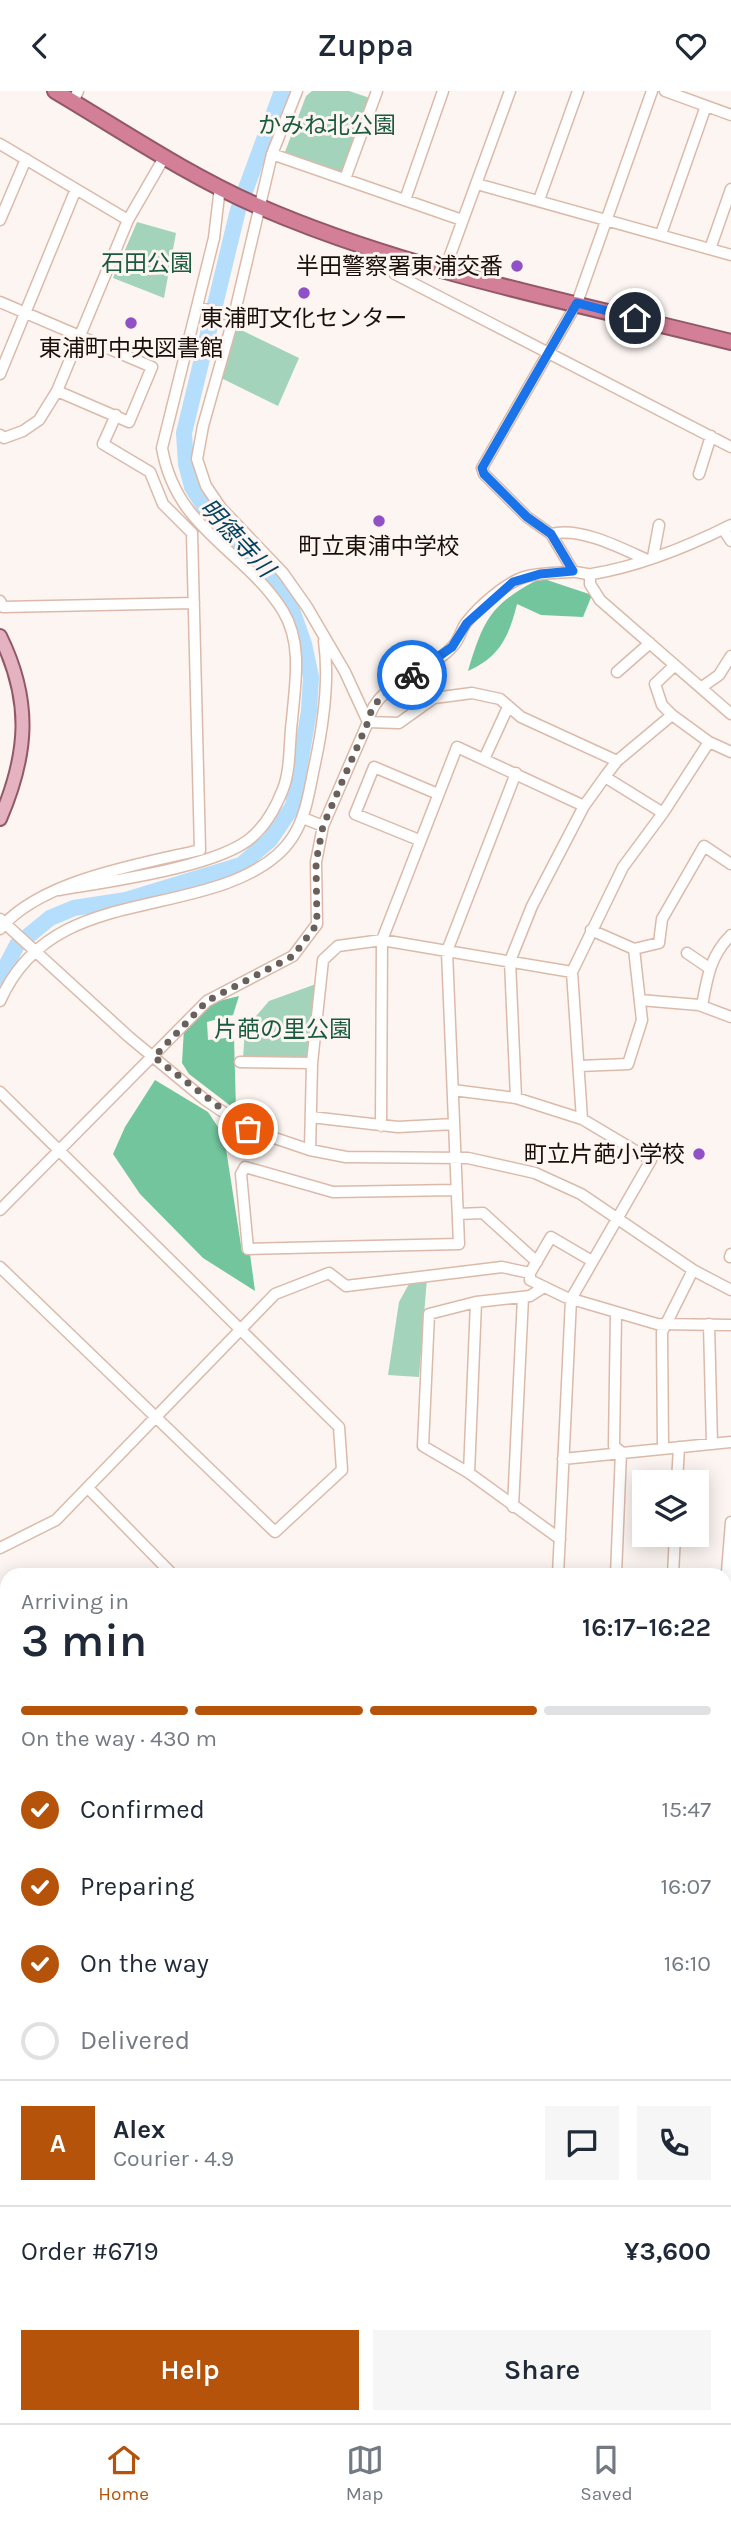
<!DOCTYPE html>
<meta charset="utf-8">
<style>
body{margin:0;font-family:Karla,"Noto Sans JP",sans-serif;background:#f6f6f7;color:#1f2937;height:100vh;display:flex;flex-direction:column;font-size:26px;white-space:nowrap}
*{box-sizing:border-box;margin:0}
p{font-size:23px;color:#747a83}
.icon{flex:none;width:38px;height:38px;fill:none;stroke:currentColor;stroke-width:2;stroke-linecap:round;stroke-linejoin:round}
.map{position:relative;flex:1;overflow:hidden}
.panel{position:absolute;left:0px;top:1477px;width:732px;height:856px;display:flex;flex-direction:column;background:#fff;border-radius:21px 21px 0 0;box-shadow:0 4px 18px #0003}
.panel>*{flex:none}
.tools{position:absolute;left:632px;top:1379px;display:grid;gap:14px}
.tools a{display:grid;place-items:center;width:77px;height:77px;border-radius:0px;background:#fff;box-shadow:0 4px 18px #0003;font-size:35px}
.pin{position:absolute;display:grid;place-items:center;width:60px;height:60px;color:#fff;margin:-30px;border:4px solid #fff;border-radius:50%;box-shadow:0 2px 7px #0007}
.courier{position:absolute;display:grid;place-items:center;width:70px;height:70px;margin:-35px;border:5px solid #1a73e8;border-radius:50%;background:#fff;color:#222;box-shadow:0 2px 9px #0007}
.summary em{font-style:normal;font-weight:600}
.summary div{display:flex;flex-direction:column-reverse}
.summary{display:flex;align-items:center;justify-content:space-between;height:119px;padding:0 21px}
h1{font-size:46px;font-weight:600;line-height:52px}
.bar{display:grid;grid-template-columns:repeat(4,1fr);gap:10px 7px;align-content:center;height:84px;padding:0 21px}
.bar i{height:9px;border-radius:5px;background:#e0e1e3}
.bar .selected{background:#b45309}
.bar p{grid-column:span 4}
.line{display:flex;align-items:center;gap:18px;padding:0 21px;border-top:2px solid #e0e1e3}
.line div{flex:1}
.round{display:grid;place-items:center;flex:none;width:74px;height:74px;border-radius:0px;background:#f6f6f7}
ol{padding:0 21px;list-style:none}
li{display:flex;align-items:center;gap:21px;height:77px}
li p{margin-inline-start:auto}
li .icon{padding:7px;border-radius:50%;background:#b45309;color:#fff;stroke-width:4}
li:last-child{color:#747a83}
li i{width:38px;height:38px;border:4px solid #e0e1e3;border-radius:50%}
.button{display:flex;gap:14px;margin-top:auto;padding:14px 21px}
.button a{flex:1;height:80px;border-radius:0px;background:#b45309;color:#fff;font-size:28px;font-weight:600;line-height:80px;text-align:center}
.button a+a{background:#f6f6f7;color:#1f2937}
header{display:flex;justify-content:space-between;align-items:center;height:91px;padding:0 21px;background:#fff;font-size:32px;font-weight:600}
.menu{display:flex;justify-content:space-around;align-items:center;height:98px;border-top:2px solid #e0e1e3;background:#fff;font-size:19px;color:#747a83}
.menu a{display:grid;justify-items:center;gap:4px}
.menu .selected{color:#b45309}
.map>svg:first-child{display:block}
.industrial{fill:#fce7e5}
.green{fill:#a3d3ba}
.forest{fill:#72c59d}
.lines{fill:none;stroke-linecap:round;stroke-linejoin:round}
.river{stroke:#b4defc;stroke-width:16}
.minor-casing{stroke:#dbbaaa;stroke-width:13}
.major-casing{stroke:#935866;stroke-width:16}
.highway-casing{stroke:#935866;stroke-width:18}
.minor{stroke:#fff;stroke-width:10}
.major{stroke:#e5b2c1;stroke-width:12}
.highway{stroke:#d37f98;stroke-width:14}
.done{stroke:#6a605b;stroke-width:7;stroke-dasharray:0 12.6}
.route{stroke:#1a73e8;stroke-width:9}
.poi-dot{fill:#9051c6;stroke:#fcf5f1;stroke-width:2.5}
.labels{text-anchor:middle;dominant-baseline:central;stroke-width:6;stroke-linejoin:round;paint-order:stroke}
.park-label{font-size:23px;fill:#1a5a3f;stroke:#fcf5f1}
.poi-label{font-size:23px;fill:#1b0f0a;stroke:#fcf5f1}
.water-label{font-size:24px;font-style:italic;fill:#034261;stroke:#fcf5f1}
</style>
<header><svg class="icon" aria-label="back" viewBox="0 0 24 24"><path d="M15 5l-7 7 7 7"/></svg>Zuppa<svg class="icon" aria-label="heart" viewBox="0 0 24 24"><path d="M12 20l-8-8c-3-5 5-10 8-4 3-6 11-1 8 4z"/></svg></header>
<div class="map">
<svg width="731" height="2332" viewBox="0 0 731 2332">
<rect width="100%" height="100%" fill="#fcf5f1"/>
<path class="industrial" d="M 7,2040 L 7,2326 L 247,2326 L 252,2332 L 0,2332 L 0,2047 Z"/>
<path class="green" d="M 312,0 L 349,0 L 370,7 L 342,82 L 285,61 L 306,5 Z
M 137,131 L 176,142 L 164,207 L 113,187 Z
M 231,234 L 299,267 L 278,315 L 217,285 Z
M 316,893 L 309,967 L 243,967 L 245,938 L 269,910 Z
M 427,1187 L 419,1286 L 388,1284 L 399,1211 L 410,1191 Z"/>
<path class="forest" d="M 541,487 L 592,504 L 583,526 L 541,524 L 517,513 C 509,545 500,566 468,580 C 484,527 491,513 541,487 Z
M 239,905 L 233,924 L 207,931 L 208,949 L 234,946 L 236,1019 L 189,983 L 182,972 L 184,937 L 211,912 Z
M 155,989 L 208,1021 L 224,1045 L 242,1161 L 250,1163 L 255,1200 L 203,1167 L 140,1103 L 113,1063 L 125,1036 Z
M 7,1769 L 7,1825 L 0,1818 L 0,1777 Z
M 7,1955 L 7,2009 L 0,2009 L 0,1961 Z
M 417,2326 L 465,2326 L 466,2332 L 421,2332 Z"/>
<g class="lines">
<path class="river" d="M 0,886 L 17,854 L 50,827 L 74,817 L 126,809 L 241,774 L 270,749 L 293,715 L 309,620 L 311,586 L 304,553 L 292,519 L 278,492 L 210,425 L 192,396 L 186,373 L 184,342 L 238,119 L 282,0"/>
<g class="minor-casing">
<path id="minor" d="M 297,0 L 272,63 L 234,225 L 203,335 L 197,368 L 206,395 L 221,417 L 283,482 L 307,516 L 345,581 L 368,631
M 665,0 L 731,24
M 73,11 L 78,0
M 0,53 L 128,129
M 272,63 L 462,129
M 345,88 L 377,0
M 477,93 L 731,164
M 405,109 L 443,0
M 539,109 L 578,0
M 0,129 L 26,68
M 661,143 L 706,15
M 710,158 L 731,98
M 392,163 L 389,176 L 395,183 L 731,356
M 445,178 L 510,0
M 0,211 L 152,276 L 129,331 L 57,300
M 197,216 L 234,225
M 0,283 L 76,98
M 0,344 L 4,347 L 23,340 L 39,329 L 57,300 L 128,129 L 165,65
M 699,383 L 711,345
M 723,438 L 731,450
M 551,443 C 580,436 619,456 645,468
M 653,466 L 659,434
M 573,480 L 551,443 L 527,426 L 484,383 L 482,377 L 577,212 L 652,0
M 590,484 L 590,493 L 600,509 L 731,623
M 0,510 L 3,516 L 194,512
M 674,575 L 655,593 L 662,614 L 672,624 L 709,651 L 731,661
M 617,581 L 650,552
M 702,596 L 719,584 L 731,565
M 368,631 L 399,632 L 434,607 L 472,602 L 500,608 L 521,626 L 617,670
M 485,666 L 508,616
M 663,722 L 709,651
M 303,727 L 323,735 L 368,631 C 375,591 429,583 453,555 C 459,549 461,539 466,532 C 479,515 504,493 524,486 C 539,482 556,482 571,481 C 578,480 584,484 592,483 C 641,475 687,456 731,434
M 419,749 L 355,723 L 374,676 L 438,703
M 59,799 C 105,791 219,776 252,746 C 266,734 276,716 283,698 C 291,678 289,650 292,629 C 295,593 303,553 283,520 C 244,458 176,439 162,357 L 214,147 L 220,96
M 0,828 L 129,946 L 204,1008 L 248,1038 L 310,1059 L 346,1066 L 468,1067 L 535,1082 L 581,1103 L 693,1179 L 731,1199
M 0,838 C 40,789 141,773 200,759 L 192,442 L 163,413 L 150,381 L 103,353 L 116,324
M 634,858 L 659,852 L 662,828 L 704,755 L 731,773
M 687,862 L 709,877
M 640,909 L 699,914 L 731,926
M 0,910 C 43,813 141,823 227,792 C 251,783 277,770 292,747 C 306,726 309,701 314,677 C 323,636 330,591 324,550
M 702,915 C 707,887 710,865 731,844
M 240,971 L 312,972
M 579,975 L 628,973 L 642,929 L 634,858 L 591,839
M 453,999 L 516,1007 L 582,1028 L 651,1069 L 571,1208 L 558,1484
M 0,1001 L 339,1336 L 342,1379 L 275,1441 L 0,1176
M 516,1007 L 510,870 L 532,815 L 584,715 L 607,683 L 617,670 L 672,624
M 311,1026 L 398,1036 L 454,1033
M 582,1028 L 572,881 L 623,776 L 663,722 L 605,686
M 381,1035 L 382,849 L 457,656 L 584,715
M 310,1059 L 312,972 L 323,869 L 338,855 L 382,849 L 572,881
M 456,1099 L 333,1101 L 245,1076 L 241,1083 L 248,1158 L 459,1153 L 447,860 L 516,682
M 0,1119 L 207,910 L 293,865 L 317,833 L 316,771 L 323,735
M 458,1123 L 483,1122 L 537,1171
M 730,1166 L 731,1163
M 592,1170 L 551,1146 L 530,1182 L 530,1189 L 565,1206 L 657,1233 L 731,1234
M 544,1196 L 530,1205 L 476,1211 L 429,1223 L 423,1355 L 469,1382 L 560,1448
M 616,1221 L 614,1355 L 621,1361 L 616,1484
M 709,1233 L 712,1353
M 663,1357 L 662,1241 L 693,1179
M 563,1368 L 731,1351
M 469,1382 L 476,1211
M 677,1391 L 679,1356
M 89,1398 L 173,1484
M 513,1416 L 523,1206
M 0,1457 L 56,1429 L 275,1203 L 329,1182 L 346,1195 L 502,1176 L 530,1182
M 673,1484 L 675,1444
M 724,1519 L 731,1431
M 724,1539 L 731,1538
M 0,1921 L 7,1923
M 0,1994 L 7,1990
M 724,2058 L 731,2065
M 0,2111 L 7,2104
M 233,2326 L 235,2332
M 698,2326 L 702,2332
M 16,2332 L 23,2326
M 134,2332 L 141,2326"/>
</g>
<g class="major-casing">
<path id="major" d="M 0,545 C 32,610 28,663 0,728
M 0,1555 L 7,1566
M 724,1882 L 731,1882"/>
</g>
<g class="highway-casing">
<path id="highway" d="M 55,0 C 121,39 187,84 258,115 C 407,180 573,211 731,251"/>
</g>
<use href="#minor" class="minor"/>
<use href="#major" class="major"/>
<use href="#highway" class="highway"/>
</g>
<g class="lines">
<path class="done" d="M 248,1038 L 154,966 L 207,910 L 293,865 L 317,833 L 316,771 L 323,735 L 368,631 C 372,607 394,597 412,584"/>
<path class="route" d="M 412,584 L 452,556 L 467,532 L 513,491 L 540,483 L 573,480 L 551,443 L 527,426 L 484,383 L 482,377 L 577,212 L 635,227"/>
</g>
<g class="poi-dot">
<circle cx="517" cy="175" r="7"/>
<circle cx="304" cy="202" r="7"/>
<circle cx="131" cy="232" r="7"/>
<circle cx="379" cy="430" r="7"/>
<circle cx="699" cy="1063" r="7"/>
</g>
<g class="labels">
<g class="park-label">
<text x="327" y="34">かみね北公園</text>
<text x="147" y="172">石田公園</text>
<text x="283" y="938">片葩の里公園</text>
</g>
<g class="poi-label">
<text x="503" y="175" text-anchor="end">半田警察署東浦交番</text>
<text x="304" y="227">東浦町文化センター</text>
<text x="131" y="257">東浦町中央図書館</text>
<text x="379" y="455">町立東浦中学校</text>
<text x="685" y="1063" text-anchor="end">町立片葩小学校</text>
</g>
<g class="water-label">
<text transform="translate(237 447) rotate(47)">明徳寺川</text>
</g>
</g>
</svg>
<div class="tools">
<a><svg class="icon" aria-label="layers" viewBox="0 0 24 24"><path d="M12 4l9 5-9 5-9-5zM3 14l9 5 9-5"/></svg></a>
</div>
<div class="pin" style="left:248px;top:1038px;background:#ea580c"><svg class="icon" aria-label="bag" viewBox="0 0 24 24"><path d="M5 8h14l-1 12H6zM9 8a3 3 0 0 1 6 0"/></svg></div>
<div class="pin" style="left:635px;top:227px;background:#1f2937"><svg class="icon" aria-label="home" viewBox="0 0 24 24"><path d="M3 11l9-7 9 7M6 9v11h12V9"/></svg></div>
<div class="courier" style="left:412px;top:584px"><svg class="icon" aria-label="bike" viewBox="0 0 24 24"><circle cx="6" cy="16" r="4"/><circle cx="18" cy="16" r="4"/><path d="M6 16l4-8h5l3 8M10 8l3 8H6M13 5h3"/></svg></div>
<section class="panel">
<div class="summary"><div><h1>3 min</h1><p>Arriving in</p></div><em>16:17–16:22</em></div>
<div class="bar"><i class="selected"></i><i class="selected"></i><i class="selected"></i><i></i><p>On the way · 430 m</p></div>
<ol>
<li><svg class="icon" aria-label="check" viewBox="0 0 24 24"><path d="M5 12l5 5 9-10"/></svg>Confirmed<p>15:47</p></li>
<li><svg class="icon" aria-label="check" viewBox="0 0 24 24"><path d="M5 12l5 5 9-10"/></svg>Preparing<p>16:07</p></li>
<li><svg class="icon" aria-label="check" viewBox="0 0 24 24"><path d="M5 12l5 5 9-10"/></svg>On the way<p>16:10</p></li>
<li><i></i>Delivered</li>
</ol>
<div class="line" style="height:126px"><b class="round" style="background:#b45309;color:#fff">A</b><div><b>Alex</b><p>Courier · 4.9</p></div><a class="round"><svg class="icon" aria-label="chat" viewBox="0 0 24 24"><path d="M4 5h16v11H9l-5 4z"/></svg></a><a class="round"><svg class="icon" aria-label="phone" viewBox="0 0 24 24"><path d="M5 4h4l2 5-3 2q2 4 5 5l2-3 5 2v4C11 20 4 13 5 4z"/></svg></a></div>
<div class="line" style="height:91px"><div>Order #6719</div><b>¥3,600</b></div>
<div class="button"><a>Help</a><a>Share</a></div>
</section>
</div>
<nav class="menu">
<a class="selected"><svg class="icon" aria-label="home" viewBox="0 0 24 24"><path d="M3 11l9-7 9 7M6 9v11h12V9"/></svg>Home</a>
<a><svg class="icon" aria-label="map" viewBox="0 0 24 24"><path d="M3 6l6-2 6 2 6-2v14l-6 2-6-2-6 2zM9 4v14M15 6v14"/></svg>Map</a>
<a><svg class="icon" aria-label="saved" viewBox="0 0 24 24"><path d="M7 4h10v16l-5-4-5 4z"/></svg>Saved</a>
</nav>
